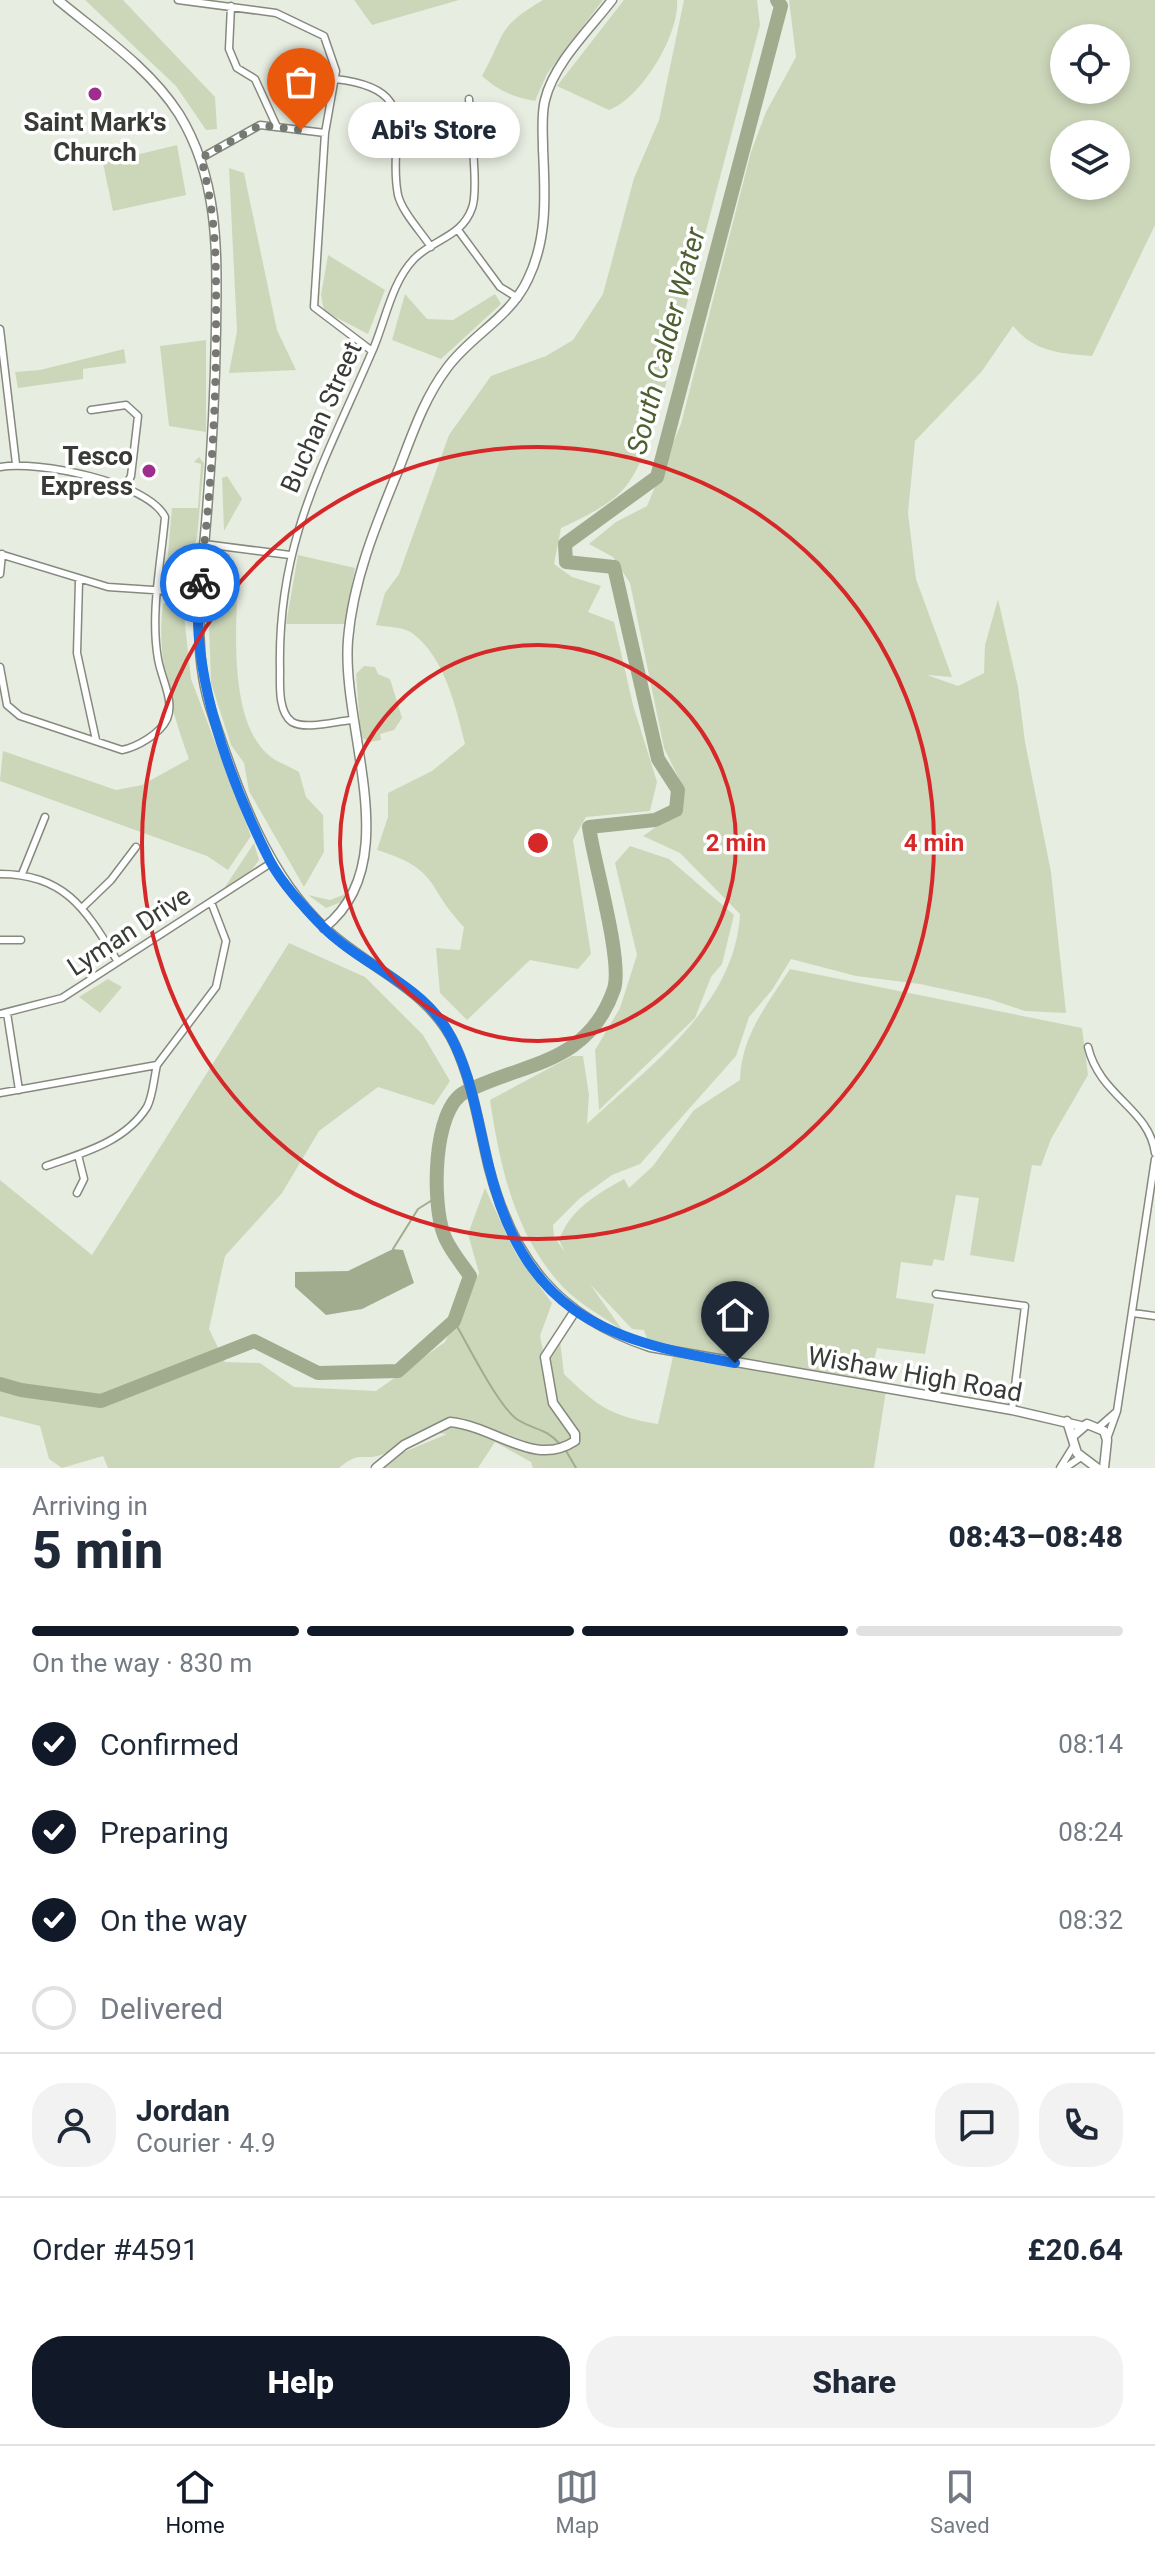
<!DOCTYPE html>
<meta charset="utf-8">
<style>
body{margin:0;font-family:Roboto,sans-serif;background:#f2f2f3;color:#1f2937;height:100vh;display:flex;flex-direction:column;font-size:30px;white-space:nowrap}
*{box-sizing:border-box;margin:0}
p{font-size:26px;color:#747a83}
.icon{flex:none;width:44px;height:44px;fill:none;stroke:currentColor;stroke-width:2;stroke-linecap:round;stroke-linejoin:round}
.map{position:relative;height:1468px;overflow:hidden}
.panel{display:flex;flex-direction:column;background:#fff;flex:1}
.panel>*{flex:none}
.controls{position:absolute;left:1050px;top:24px;display:grid;gap:16px}
.controls a{display:grid;place-items:center;width:80px;height:80px;border-radius:50%;background:#fff;box-shadow:0 4px 12px #0003;font-size:40px}
.pin{position:absolute;display:grid;place-items:center;width:68px;height:68px;color:#fff;margin:-82px -34px;border-radius:50% 50% 50% 0;rotate:-45deg;box-shadow:0 0 8px #0007}
.pin .icon{rotate:45deg}
.courier{position:absolute;display:grid;place-items:center;width:80px;height:80px;margin:-40px;border:6px solid #1a73e8;border-radius:50%;background:#fff;color:#222;box-shadow:0 2px 10px #0007}
.bubble{position:absolute;height:56px;border-radius:28px;background:#fff;box-shadow:0 4px 12px #0003;font-size:26px;font-weight:800;line-height:56px;text-align:center}
.headline em{font-style:normal;font-weight:800}
.headline div{display:flex;flex-direction:column-reverse}
.headline{display:flex;align-items:center;justify-content:space-between;height:136px;padding:0 32px}
h1{font-size:52px;font-weight:800;line-height:60px}
.bar{display:grid;grid-template-columns:repeat(4,1fr);gap:12px 8px;align-content:center;height:96px;padding:0 32px}
.bar i{height:10px;border-radius:6px;background:#e0e1e3}
.bar .current{background:#111827}
.bar p{grid-column:span 4}
.line{display:flex;align-items:center;gap:20px;padding:0 32px;border-top:2px solid #e0e1e3}
.line div{flex:1}
.round{display:grid;place-items:center;flex:none;width:84px;height:84px;border-radius:32px;background:#f2f2f3}
ol{padding:0 32px;list-style:none}
li{display:flex;align-items:center;gap:24px;height:88px}
li p{margin-inline-start:auto}
li .icon{padding:8px;border-radius:50%;background:#111827;color:#fff;stroke-width:4}
li:last-child{color:#747a83}
li i{width:44px;height:44px;border:4px solid #e0e1e3;border-radius:50%}
.action{display:flex;gap:16px;margin-top:auto;padding:16px 32px}
.action a{flex:1;height:92px;border-radius:32px;background:#111827;color:#fff;font-size:32px;font-weight:800;line-height:92px;text-align:center}
.action a+a{background:#f2f2f3;color:#1f2937}
.menu{display:flex;justify-content:space-around;align-items:center;height:112px;border-top:2px solid #e0e1e3;background:#fff;font-size:22px;color:#747a83}
.menu a{display:grid;justify-items:center;gap:4px}
.menu .current{color:#111827}
.map>svg:first-child{display:block}
.green{fill:#ccd7ba;fill-rule:evenodd}
.water{fill:#a1ac8f}
.lines{fill:none;stroke-linecap:round;stroke-linejoin:round}
.stream{stroke:#a1ac8f;stroke-width:2}
.river{stroke:#a1ac8f;stroke-width:14}
.minor-casing{stroke:#858a7f;stroke-width:9}
.tertiary-casing{stroke:#858a7f;stroke-width:11}
.minor{stroke:#fff;stroke-width:6}
.tertiary{stroke:#fff;stroke-width:8}
.done{stroke:#767972;stroke-width:8;stroke-dasharray:0 14.4}
.route{stroke:#1a73e8;stroke-width:10}
.ring{fill:none;stroke:#d62828;stroke-width:4}
.poi-dot{fill:#9d2e8d;stroke:#fff;stroke-width:3}
.labels{text-anchor:middle;dominant-baseline:central;stroke-width:7;stroke-linejoin:round;paint-order:stroke}
.poi-label{font-size:26px;font-weight:bold;fill:#393b36;stroke:#fff}
.street-label{font-size:26px;fill:#393b36;stroke:#fff}
.water-label{font-size:28px;font-style:italic;fill:#4f5f2f;stroke:#fff}
.centre{fill:#d62828;stroke:#fff;stroke-width:4}
.ring-label{font-size:24px;text-anchor:middle;font-weight:bold;fill:#d62828;stroke:#fff;stroke-width:7;stroke-linejoin:round;paint-order:stroke}
</style>
<div class="map">
<svg width="1155" height="1468" viewBox="0 0 1155 1468">
<rect width="100%" height="100%" fill="#e8ede1"/>
<path class="green" d="M 85,0 L 123,0 L 215,97 L 217,129 L 206,130 L 176,86 Z
M 354,0 L 459,0 L 372,25 Z
M 543,0 L 603,0 L 547,74 L 535,101 C 513,97 499,91 482,76 C 507,31 496,28 543,0 Z
M 624,0 L 677,0 C 680,34 641,99 609,110 L 557,86 Z
M 684,0 L 757,0 L 760,25 L 655,425 C 631,490 625,498 561,528 L 554,564 L 572,577 L 601,586 L 588,612 L 614,622 L 633,705 L 657,782 L 650,811 L 586,817 L 573,840 L 591,954 L 578,969 L 530,960 L 467,1020 L 440,993 L 436,948 L 460,950 L 464,927 C 425,886 441,870 377,850 L 388,817 L 388,793 L 432,771 L 465,744 C 456,708 445,657 412,633 C 404,627 386,627 376,625 L 385,593 L 399,574 L 449,435 L 491,376 L 546,356 L 573,340 L 603,294 L 634,178 L 659,120 Z
M 789,0 L 1155,0 L 1155,225 L 1092,356 C 1059,353 1035,352 1013,326 L 982,371 L 915,441 L 908,513 L 916,579 L 952,677 L 927,675 L 958,686 L 984,673 L 985,645 L 998,599 L 1018,687 L 1025,742 L 1051,872 L 1066,1013 L 1025,1011 L 989,999 L 920,984 L 856,976 L 791,959 L 772,990 L 749,1017 L 736,1056 L 640,1164 L 612,1175 L 580,1198 L 553,1225 L 554,1237 L 565,1252 L 559,1240 C 570,1210 595,1195 624,1179 L 629,1188 L 653,1166 L 694,1110 L 740,1080 C 741,1036 767,1005 790,969 L 1082,1028 L 1088,1075 L 1051,1139 L 1041,1166 L 1032,1165 L 1014,1262 L 970,1255 L 979,1198 L 956,1195 L 944,1261 L 934,1259 L 932,1266 L 901,1262 L 896,1298 L 934,1304 L 925,1354 L 877,1348 L 868,1386 L 886,1390 L 874,1468 L 533,1468 L 531,1462 L 495,1442 L 478,1468 L 384,1468 L 404,1452 L 447,1434 C 402,1428 413,1445 381,1455 C 362,1461 360,1450 339,1468 L 108,1468 L 103,1456 L 62,1468 L 49,1459 L 40,1426 L 0,1416 L 0,1180 L 92,1255 L 289,943 L 365,977 L 423,1035 L 450,1081 L 434,1105 L 378,1087 L 319,1131 L 282,1193 L 225,1256 L 209,1329 L 225,1362 L 260,1363 L 294,1387 L 376,1391 L 445,1342 L 479,1273 L 468,1234 L 485,1188 L 516,1254 L 552,1303 L 540,1336 L 544,1356 L 560,1341 L 564,1374 C 598,1407 611,1416 658,1424 L 674,1352 L 650,1347 L 644,1330 L 632,1329 L 590,1284 L 623,1331 C 604,1317 579,1304 563,1287 C 515,1236 500,1167 490,1100 L 572,1056 L 583,1056 L 589,1095 L 587,1124 C 649,1066 735,1006 740,914 L 680,853 L 643,836 L 680,810 L 685,791 L 664,748 L 630,583 L 613,557 L 589,544 L 616,522 L 647,506 L 681,424 L 751,152 L 766,112 L 796,57 ZM 1064,38 L 1116,38 L 1116,90 L 1064,90 ZM 1064,134 L 1116,134 L 1116,186 L 1064,186 Z
M 177,145 L 186,195 L 113,211 L 103,163 Z
M 229,168 L 244,173 L 277,330 L 296,370 L 229,373 L 237,331 Z
M 328,255 L 385,290 L 368,334 L 324,311 L 321,295 Z
M 405,294 L 427,319 L 453,320 L 495,294 L 501,304 L 441,359 L 392,340 Z
M 206,340 L 206,432 L 169,426 L 160,346 Z
M 124,349 L 126,363 L 83,369 L 83,379 L 18,388 L 15,372 L 40,370 Z
M 199,457 L 204,463 L 197,537 L 184,583 L 177,586 L 166,576 L 172,508 L 198,508 L 201,464 L 194,462 Z
M 227,476 L 242,499 L 224,531 L 222,478 Z
M 219,553 L 230,554 L 228,569 L 238,570 C 237,621 226,722 271,757 C 279,763 291,767 299,772 L 306,797 L 323,815 L 324,852 L 304,887 L 249,791 L 244,763 L 231,745 L 211,683 L 208,595 Z
M 298,555 L 355,568 L 345,624 L 286,624 Z
M 173,597 L 182,597 L 191,679 L 251,836 L 228,870 L 207,856 L 0,781 L 3,751 L 116,790 L 142,785 L 189,759 C 171,709 156,657 163,604 Z
M 364,666 L 375,667 L 378,674 L 390,679 L 402,718 L 394,730 L 380,734 L 381,740 L 369,742 L 361,737 L 356,674 Z
M 254,843 L 259,860 L 251,871 L 223,890 Z
M 630,846 L 669,859 L 734,915 L 722,964 L 711,977 L 695,1018 L 599,1110 L 595,1050 L 620,1008 L 637,955 L 615,863 Z
M 348,893 L 344,901 L 326,908 L 308,895 L 330,900 Z
M 108,979 L 122,987 L 100,1013 L 79,997 Z"/>
<path class="water" d="M 393,1249 L 403,1250 L 414,1283 L 362,1309 L 326,1315 L 295,1287 L 295,1272 L 348,1271 Z"/>
<g class="lines">
<path class="stream" d="M 393,1249 L 418,1209 L 437,1197
M 454,1321 C 467,1343 499,1408 518,1420 C 536,1431 544,1427 560,1444
M 565,1449 L 576,1468"/>
<path class="river" d="M 0,1384 L 21,1390 L 101,1401 L 254,1341 L 318,1373 L 398,1371 L 454,1321 L 470,1276 C 462,1264 449,1249 444,1235 C 432,1205 432,1109 465,1092 C 524,1062 588,1065 614,989 C 623,960 594,863 589,827 L 655,820 L 676,810 L 678,790 L 658,759 L 614,567 L 566,562 L 565,544 L 657,477 L 781,6 L 777,0"/>
<g class="minor-casing">
<path id="minor" d="M 178,0 L 276,13 L 324,36 L 336,71 L 325,133 L 314,307 L 372,351
M 231,6 L 229,49 L 237,68 L 255,79 L 277,127
M 335,79 C 426,89 386,136 398,195 C 402,212 422,233 431,247
M 201,158 L 260,125 L 325,133
M 458,230 L 500,287 L 518,298
M 0,329 L 16,464
M 91,410 L 126,405 L 138,416 L 131,476 L 124,489
M 0,467 C 37,460 148,482 165,517 C 161,563 150,614 158,659 C 161,678 175,701 167,719 C 160,734 137,747 122,750 L 20,716 L 7,705 L 0,667
M 204,544 L 290,555
M 0,554 L 108,587 L 198,593
M 0,574 L 2,554
M 79,581 L 77,653 L 96,740
M 352,720 C 337,721 306,730 292,722 C 278,712 280,685 280,670 C 277,540 325,462 374,347 C 386,318 392,282 414,259 C 433,239 462,237 472,208 C 479,190 470,122 469,99
M 0,874 C 67,874 87,912 118,962
M 22,874 L 45,817
M 83,907 L 111,880 L 136,847
M 0,940 L 21,940
M 7,1013 L 19,1090
M 0,1014 L 62,998 L 271,863
M 1088,1047 C 1100,1097 1149,1108 1155,1153
M 0,1093 L 157,1065 L 216,987 L 226,941 L 211,902
M 46,1166 C 83,1153 125,1142 147,1107 C 153,1096 154,1077 157,1065
M 77,1193 L 84,1179 L 78,1155
M 936,1294 L 1025,1306 L 1012,1410
M 1133,1313 L 1155,1316
M 1099,1427 L 1115,1413
M 1107,1439 L 1117,1411 L 1155,1159
M 1060,1468 L 1073,1447
M 1065,1468 L 1081,1457"/>
</g>
<g class="tertiary-casing">
<path id="tertiary" d="M 58,0 C 100,35 149,67 179,114 C 220,181 217,254 216,329 C 215,398 211,466 205,535 C 200,597 192,656 213,716 C 239,793 266,874 327,930 C 371,970 429,989 455,1045 C 473,1084 479,1127 489,1168 C 513,1260 558,1317 650,1347 L 1012,1410 L 1081,1426
M 324,928 C 407,863 341,730 348,640 C 353,579 377,522 400,466 C 413,432 425,397 447,368 C 471,335 510,318 528,279 C 548,238 545,193 543,149 C 543,133 541,115 545,100 C 554,63 589,30 612,0
M 1067,1421 L 1077,1453 L 1097,1468
M 1073,1436 L 1087,1424 L 1104,1431 L 1107,1440 L 1104,1468
M 376,1468 L 404,1445 L 450,1422 C 497,1427 534,1468 575,1441 L 575,1434 L 553,1403 L 545,1357 L 575,1311"/>
</g>
<use href="#minor" class="minor"/>
<use href="#tertiary" class="tertiary"/>
</g>
<g class="lines">
<path class="done" d="M 200,583 C 210,500 216,417 216,333 C 216,266 218,224 201,158 L 260,125 L 301,130"/>
<path class="route" d="M 200,583 C 188,669 231,784 270,861 C 283,885 304,907 323,927 C 360,964 414,981 444,1025 C 470,1065 477,1118 488,1163 C 523,1309 598,1340 735,1363"/>
</g>
<g class="ring">
<circle cx="538" cy="843" r="198"/>
<circle cx="538" cy="843" r="396"/>
</g>
<g class="poi-dot">
<circle cx="95" cy="94" r="8"/>
<circle cx="149" cy="471" r="8"/>
</g>
<g class="labels">
<g class="poi-label">
<text x="95" y="122">Saint Mark's<tspan x="95" dy="30">Church</tspan></text>
<text x="133" y="456" text-anchor="end">Tesco<tspan x="133" dy="30">Express</tspan></text>
</g>
<g class="street-label">
<text transform="translate(321 417) rotate(-66)">Buchan Street</text>
<text transform="translate(129 931) rotate(-33)">Lyman Drive</text>
<text transform="translate(915 1374) rotate(10)">Wishaw High Road</text>
</g>
<g class="water-label">
<text transform="translate(666 341) rotate(-75)">South Calder Water</text>
</g>
</g>
<circle cx="538" cy="843" r="12" class="centre"/>
<g class="ring-label">
<text x="736" y="851">2 min</text>
<text x="934" y="851">4 min</text>
</g>
</svg>
<div class="controls">
<a><svg class="icon" aria-label="locate" viewBox="0 0 24 24"><circle cx="12" cy="12" r="6"/><path d="M12 2v4M12 18v4M2 12h4M18 12h4"/></svg></a>
<a><svg class="icon" aria-label="layers" viewBox="0 0 24 24"><path d="M12 4l9 5-9 5-9-5zM3 14l9 5 9-5"/></svg></a>
</div>
<div class="pin" style="left:301px;top:130px;background:#ea580c"><svg class="icon" aria-label="bag" viewBox="0 0 24 24"><path d="M5 8h14l-1 12H6zM9 8a3 3 0 0 1 6 0"/></svg></div>
<div class="pin" style="left:735px;top:1363px;background:#1f2937"><svg class="icon" aria-label="home" viewBox="0 0 24 24"><path d="M3 11l9-7 9 7M6 9v11h12V9"/></svg></div>
<div class="courier" style="left:200px;top:583px"><svg class="icon" aria-label="bike" viewBox="0 0 24 24"><circle cx="6" cy="16" r="4"/><circle cx="18" cy="16" r="4"/><path d="M6 16l4-8h5l3 8M10 8l3 8H6M13 5h3"/></svg></div>
<div class="bubble" style="left:348px;top:102px;width:172px">Abi's Store</div>
</div>
<section class="panel">
<div class="headline"><div><h1>5 min</h1><p>Arriving in</p></div><em>08:43–08:48</em></div>
<div class="bar"><i class="current"></i><i class="current"></i><i class="current"></i><i></i><p>On the way · 830 m</p></div>
<ol>
<li><svg class="icon" aria-label="check" viewBox="0 0 24 24"><path d="M5 12l5 5 9-10"/></svg>Confirmed<p>08:14</p></li>
<li><svg class="icon" aria-label="check" viewBox="0 0 24 24"><path d="M5 12l5 5 9-10"/></svg>Preparing<p>08:24</p></li>
<li><svg class="icon" aria-label="check" viewBox="0 0 24 24"><path d="M5 12l5 5 9-10"/></svg>On the way<p>08:32</p></li>
<li><i></i>Delivered</li>
</ol>
<div class="line" style="height:144px"><a class="round"><svg class="icon" aria-label="person" viewBox="0 0 24 24"><circle cx="12" cy="8" r="4"/><path d="M4 21q1-7 8-7t8 7"/></svg></a><div><b>Jordan</b><p>Courier · 4.9</p></div><a class="round"><svg class="icon" aria-label="chat" viewBox="0 0 24 24"><path d="M4 5h16v11H9l-5 4z"/></svg></a><a class="round"><svg class="icon" aria-label="phone" viewBox="0 0 24 24"><path d="M5 4h4l2 5-3 2q2 4 5 5l2-3 5 2v4C11 20 4 13 5 4z"/></svg></a></div>
<div class="line" style="height:104px"><div>Order #4591</div><b>£20.64</b></div>
<div class="action"><a>Help</a><a>Share</a></div>
</section>
<nav class="menu">
<a class="current"><svg class="icon" aria-label="home" viewBox="0 0 24 24"><path d="M3 11l9-7 9 7M6 9v11h12V9"/></svg>Home</a>
<a><svg class="icon" aria-label="map" viewBox="0 0 24 24"><path d="M3 6l6-2 6 2 6-2v14l-6 2-6-2-6 2zM9 4v14M15 6v14"/></svg>Map</a>
<a><svg class="icon" aria-label="saved" viewBox="0 0 24 24"><path d="M7 4h10v16l-5-4-5 4z"/></svg>Saved</a>
</nav>
